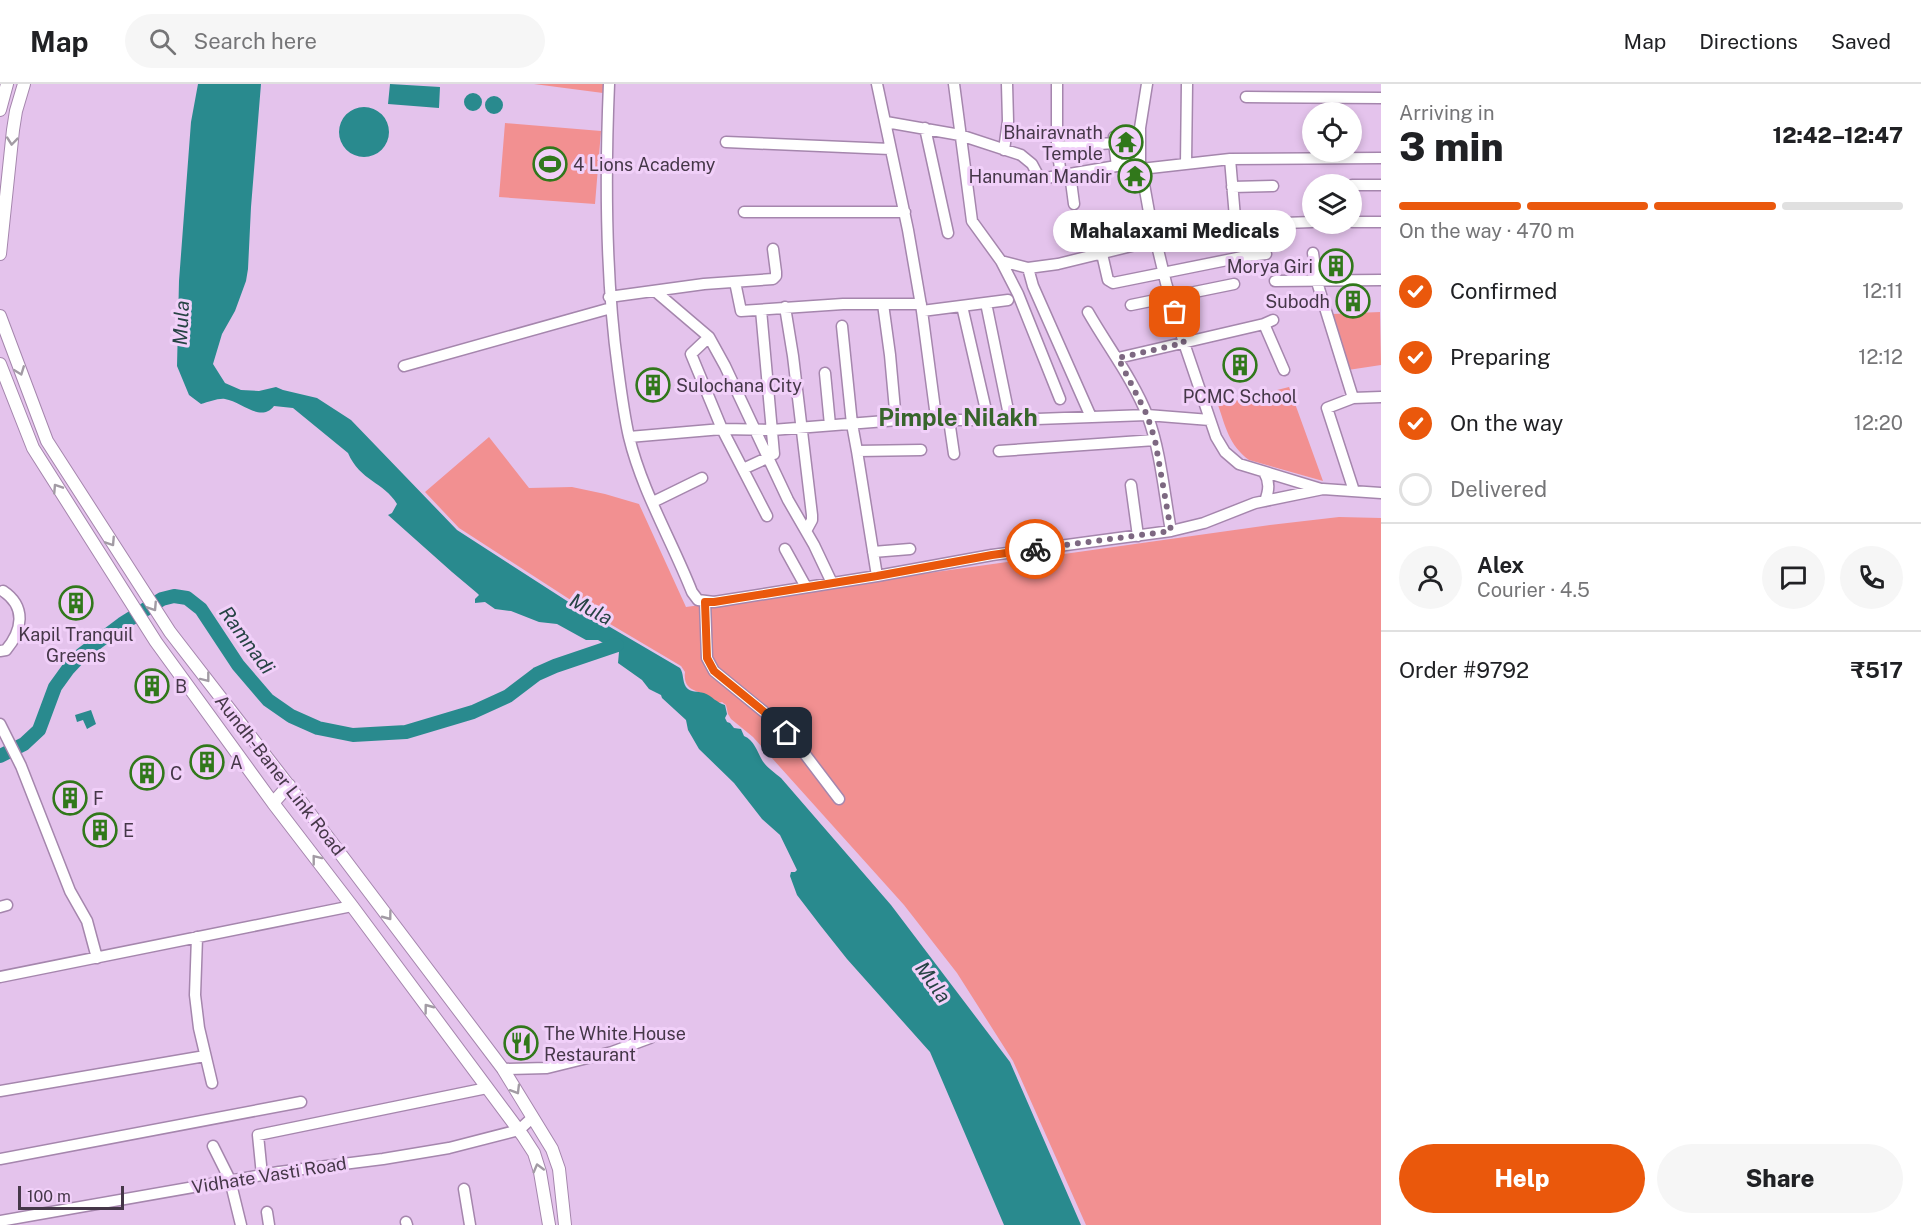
<!DOCTYPE html>
<meta charset="utf-8">
<style>
body{margin:0;font-family:"Public Sans",sans-serif;background:#f6f6f6;color:#202124;height:100vh;display:flex;flex-direction:column;font-size:22px;white-space:nowrap}
*{box-sizing:border-box;margin:0}
p{font-size:20px;color:#757577}
.icon{flex:none;width:33px;height:33px;fill:none;stroke:currentColor;stroke-width:2;stroke-linecap:round;stroke-linejoin:round}
.map{position:relative;flex:1;overflow:hidden}
.details{display:flex;flex-direction:column;background:#fff;width:540px}
.details>*{flex:none}
.buttons{position:absolute;left:1302px;top:18px;display:grid;gap:12px}
.buttons a{display:grid;place-items:center;width:60px;height:60px;border-radius:50%;background:#fff;box-shadow:0 3px 9px #0003;font-size:30px}
.scale{position:absolute;left:18px;bottom:15px;width:106px;box-sizing:border-box;padding-left:6px;border:3px solid #453748;border-top:0;font-size:16px;line-height:21px;white-space:nowrap;color:#453748;-webkit-text-stroke:4px #f1d0f9;paint-order:stroke}
.pin{position:absolute;display:grid;place-items:center;width:51px;height:51px;color:#fff;margin:-26px;border-radius:12px;box-shadow:0 3px 9px #0006}
.courier{position:absolute;display:grid;place-items:center;width:60px;height:60px;margin:-30px;border:4px solid #ea580c;border-radius:50%;background:#fff;color:#222;box-shadow:0 2px 8px #0007}
.bubble{position:absolute;height:42px;border-radius:21px;background:#fff;box-shadow:0 3px 9px #0003;font-size:20px;font-weight:800;line-height:42px;text-align:center}
.overview em{font-style:normal;font-weight:800}
.overview div{display:flex;flex-direction:column-reverse}
.overview{display:flex;align-items:center;justify-content:space-between;height:102px;padding:0 18px}
h1{font-size:39px;font-weight:800;line-height:45px}
.bar{display:grid;grid-template-columns:repeat(4,1fr);gap:9px 6px;align-content:center;height:72px;padding:0 18px}
.bar i{height:8px;border-radius:4px;background:#e0e0e0}
.bar .on{background:#ea580c}
.bar p{grid-column:span 4}
.line{display:flex;align-items:center;gap:15px;padding:0 18px;border-top:2px solid #e0e0e0}
.line div{flex:1}
.round{display:grid;place-items:center;flex:none;width:63px;height:63px;border-radius:32px;background:#f6f6f6}
ol{padding:0 18px;list-style:none}
li{display:flex;align-items:center;gap:18px;height:66px}
li p{margin-inline-start:auto}
li .icon{padding:6px;border-radius:50%;background:#ea580c;color:#fff;stroke-width:4}
li:last-child{color:#757577}
li i{width:33px;height:33px;border:3px solid #e0e0e0;border-radius:50%}
.cta{display:flex;gap:12px;margin-top:auto;padding:12px 18px}
.cta a{flex:1;height:69px;border-radius:36px;background:#ea580c;color:#fff;font-size:24px;font-weight:800;line-height:69px;text-align:center}
.cta a+a{background:#f6f6f6;color:#202124}
header{display:flex;align-items:center;gap:36px;box-sizing:border-box;height:84px;padding:0 30px;background:#fff;border-bottom:2px solid #e0e0e0}
header strong{font-size:28px}
nav{display:flex;gap:33px;margin-inline-start:auto;font-size:21px}
.search{width:420px;height:54px;background:#f6f6f6;display:flex;align-items:center;gap:15px;box-sizing:border-box;padding:0 21px;border-radius:33px;color:#757577;font-size:22px}
main{display:flex;flex:1;min-height:0}
.map>svg:first-child{display:block}
.green{fill:#f29091}
.water{fill:#298a8e}
.lines{fill:none;stroke-linecap:round;stroke-linejoin:round}
.river{stroke:#298a8e;stroke-width:14}
.minor-casing{stroke:#a586ad;stroke-width:13}
.major-casing{stroke:#a586ad;stroke-width:14}
.minor{stroke:#fff;stroke-width:10}
.major{stroke:#fff;stroke-width:12}
.oneway{stroke:#a29ba4}
.done{stroke:#7d6881;stroke-width:6;stroke-dasharray:0 10.8}
.route{stroke:#ea580c;stroke-width:8}
.labels{text-anchor:middle;dominant-baseline:central;stroke-width:6;stroke-linejoin:round;paint-order:stroke}
.poi-label{font-size:18px;fill:#453748;stroke:#f1d0f9;text-anchor:start}
.street-label{font-size:18px;fill:#453748;stroke:#f1d0f9}
.water-label{font-size:20px;font-style:italic;fill:#274445;stroke:#f1d0f9}
.district-label{font-size:24px;font-weight:bold;fill:#38652c;stroke:#f1d0f9}
</style>
<header>
<strong>Map</strong>
<div class="search"><svg class="icon" aria-label="search" viewBox="0 0 24 24"><circle cx="10" cy="10" r="6"/><path d="M15 15l6 6"/></svg>Search here</div>
<nav><a>Map</a><a>Directions</a><a>Saved</a></nav>
</header>
<main>
<div class="map">
<svg width="1381" height="1141" viewBox="0 0 1381 1141">
<rect width="100%" height="100%" fill="#e4c3ec"/>
<path class="green" d="M 534,0 L 604,0 L 603,9 Z
M 505,39 L 601,47 L 595,120 L 499,113 Z
M 1380,228 L 1381,281 L 1348,286 L 1332,230 Z
M 1289,303 L 1323,397 L 1249,376 C 1229,361 1226,344 1218,321 Z
M 489,353 L 529,404 L 572,403 L 605,410 L 639,420 L 686,523 L 1270,441 L 1339,433 L 1381,434 L 1381,1141 L 1086,1141 L 1013,977 L 957,889 L 904,821 L 753,653 L 731,635 L 728,630 L 726,621 L 722,618 L 718,619 C 705,604 682,612 685,588 L 681,582 L 583,524 L 459,444 L 425,408 Z"/>
<path class="water" d="M 198,0 L 261,0 L 251,123 L 248,185 L 246,197 L 235,227 L 222,250 L 213,280 L 225,299 L 241,306 L 259,307 L 276,303 L 283,306 L 317,314 L 351,336 L 457,446 L 581,526 L 680,584 C 684,590 682,596 686,603 C 691,609 697,607 704,609 C 712,612 717,619 725,621 L 727,630 L 725,634 L 727,638 L 730,639 L 734,644 L 741,645 L 744,652 C 754,656 757,667 762,676 C 766,683 775,689 781,694 L 891,821 L 1010,978 L 1081,1141 L 1004,1141 L 930,968 L 847,875 L 820,841 L 797,811 L 790,792 L 791,788 L 795,788 L 797,786 L 780,751 L 762,735 L 734,699 L 699,665 L 688,646 L 686,636 L 662,614 L 661,611 L 649,605 L 642,596 L 618,579 L 619,568 L 598,556 L 586,556 L 557,540 L 539,538 L 511,527 L 495,525 L 485,518 L 475,519 L 475,515 L 479,511 L 477,509 L 452,488 L 388,431 L 392,429 L 397,420 C 384,398 360,397 348,369 L 293,324 L 274,322 C 261,339 242,318 225,315 C 218,314 209,318 201,320 L 189,311 L 177,282 L 179,197 L 191,38 Z
M 390,0 L 440,3 L 439,24 L 388,20 Z
M464 18a9 9 0 1 1 18 0a9 9 0 1 1-18 0Z
M485 21a9 9 0 1 1 18 0a9 9 0 1 1-18 0Z
M339 48a25 25 0 1 1 50 0a25 25 0 1 1-50 0Z
M 91,626 L 96,640 L 87,645 L 83,636 L 77,638 L 75,631 Z"/>
<g class="lines">
<path class="river" d="M 0,672 L 24,660 L 39,646 L 55,603 L 68,585 L 82,570 L 122,540 L 162,515 L 174,512 L 187,514 L 201,525 L 238,581 L 268,616 L 291,632 L 318,644 L 353,651 L 406,648 L 473,628 L 508,612 L 537,590 L 555,582 L 617,561"/>
<g class="minor-casing">
<path id="minor" d="M 609,0 C 605,95 605,191 618,285 C 621,308 624,331 629,353 C 642,407 672,457 692,508 L 698,516 L 714,518 L 877,492 L 992,471 L 1171,447 L 1204,439 L 1255,419 L 1323,405 L 1381,409
M 877,0 L 908,146 L 922,227 L 936,333
M 954,0 L 972,137 L 1001,177 L 1028,184 L 1058,180 L 1156,156 L 1284,139 L 1312,138
M 1057,0 L 1057,63 L 1061,91
M 1147,0 L 1140,44 L 1140,78 L 1149,128 L 1166,199 L 1184,259 L 1216,353 L 1225,368 L 1239,380 L 1321,405
M 1246,13 L 1381,14
M 886,38 L 960,51 L 1021,71 L 1032,80 L 1040,95 L 1140,78
M 925,44 L 948,149
M 726,58 L 890,65
M 1114,59 L 1114,53 L 1140,51
M 1057,63 L 1114,59 L 1117,82
M 1004,66 L 1008,37 L 1007,0
M 1230,75 L 1236,145
M 1186,80 L 1187,0
M 1141,85 L 1230,75 L 1381,74
M 1070,90 L 1074,120
M 1352,101 L 1381,101
M 1232,103 L 1273,102
M 744,128 L 905,128
M 1352,138 L 1381,138
M 1313,169 L 1317,198 L 1353,314
M 1102,170 L 1108,196 L 1113,199 L 1247,172 L 1266,170
M 1001,177 L 1018,210 L 1060,315
M 1028,184 L 1033,202 L 1091,333
M 1275,197 L 1381,196
M 735,198 L 741,227 L 843,220 L 921,220
M 655,207 L 709,253 L 725,282 L 788,416 L 814,461 L 832,499
M 609,213 L 704,200 L 773,195 L 776,192 L 776,188 L 773,165
M 986,219 L 1010,336
M 883,220 L 890,271 L 896,337
M 1131,221 L 1234,200
M 962,222 L 988,335
M 785,223 L 793,272 L 812,431 L 812,436 L 806,447
M 761,226 L 774,370
M 922,227 L 1008,216
M 1088,228 C 1108,263 1133,295 1148,333 C 1161,369 1164,409 1171,447
M 1273,236 L 1264,240 L 1284,286
M 842,242 L 852,340 L 857,367 L 877,492
M 709,253 L 691,270 L 722,345 L 767,432
M 1118,274 L 1264,240
M 404,282 L 611,224
M 825,289 L 830,341
M 949,336 L 954,370
M 629,353 L 722,345 L 772,346 L 936,333 L 949,336 L 1010,336 L 1147,331 L 1210,336
M 857,367 L 921,366
M 999,367 L 1155,356
M 743,385 L 767,374
M 1264,388 C 1270,398 1269,406 1265,417
M 1131,401 L 1138,452
M 1354,407 L 1327,324 L 1353,314 L 1381,313
M 653,418 L 702,394
M 785,465 L 806,503
M 873,468 L 910,465
M 705,518 L 707,574 L 714,587 L 779,640 L 801,665 L 839,715
M 0,567 L 6,566 C 22,547 27,523 3,507
M 0,640 L 21,682 L 70,807 L 87,837 L 97,874
M 0,823 L 7,821
M 197,853 L 195,911 L 199,944 L 212,999
M 0,893 L 352,822
M 503,985 L 547,984 L 612,968 L 650,954
M 0,1007 L 205,972
M 213,1062 L 230,1096 L 241,1141
M 0,1075 L 301,1018
M 262,1091 L 258,1051 L 487,1004
M 464,1105 L 470,1141
M 267,1128 L 269,1141
M 0,1137 L 279,1088 L 383,1075 L 449,1064 L 519,1046 L 532,1034
M 406,1138 L 407,1141"/>
</g>
<g class="major-casing">
<path id="major" d="M 0,26 L 7,0
M 0,170 L 13,46 L 16,27 L 24,0
M 0,232 L 47,357 L 170,548 L 296,711 L 503,985 L 552,1065 L 559,1085 L 565,1141
M 0,280 L 33,364 L 156,558 L 273,719 L 352,822 L 523,1052 L 534,1069 L 540,1088 L 549,1141
M 273,719 L 289,701"/>
</g>
<use href="#minor" class="minor"/>
<use href="#major" class="major"/>
</g>
<defs><path id="oneway-chevron" d="M-2-3.5L2.5 0L-2 3.5" fill="none" stroke-width="1.6" stroke-linecap="round" stroke-linejoin="round" transform="scale(1.5)"/></defs>
<g class="oneway">
<use href="#oneway-chevron" transform="translate(12 57) rotate(96)"/>
<use href="#oneway-chevron" transform="translate(20 287) rotate(69)"/>
<use href="#oneway-chevron" transform="translate(57 404) rotate(-123)"/>
<use href="#oneway-chevron" transform="translate(111 458) rotate(57)"/>
<use href="#oneway-chevron" transform="translate(153 523) rotate(57)"/>
<use href="#oneway-chevron" transform="translate(206 594) rotate(52)"/>
<use href="#oneway-chevron" transform="translate(316 775) rotate(-128)"/>
<use href="#oneway-chevron" transform="translate(388 832) rotate(53)"/>
<use href="#oneway-chevron" transform="translate(428 924) rotate(-127)"/>
<use href="#oneway-chevron" transform="translate(516 1006) rotate(59)"/>
<use href="#oneway-chevron" transform="translate(538 1084) rotate(-105)"/>
</g>
<g class="lines">
<path class="done" d="M 1035,465 L 1171,447 L 1155,356 L 1147,331 L 1118,274 L 1184,259 L 1175,228"/>
<path class="route" d="M 787,649 L 779,640 L 714,587 L 707,574 L 705,518 L 714,518 L 877,492 L 992,471 L 1035,465"/>
</g>
<defs>
<g id="temple-ring" transform="scale(1.725)"><circle r="9.5" fill="#f1d0f9" stroke="#31781b" stroke-width="1.5"/><path d="M0-6L5-2H3V0L6.5 2.5H4V6H1.5V3h-3V6H-4V2.5H-6.5L-3 0V-2H-5Z" fill="#31781b"/></g>
<g id="stadium-ring" transform="scale(1.725)"><circle r="9.5" fill="#f1d0f9" stroke="#31781b" stroke-width="1.5"/><path d="M0-5a6.5 5 0 1 0 0 10a6.5 5 0 1 0 0-10ZM-3.5-1.8h7v3.6h-7Z" fill="#31781b"/></g>
<g id="building-ring" transform="scale(1.725)"><circle r="9.5" fill="#f1d0f9" stroke="#31781b" stroke-width="1.5"/><path d="M-4-6H4V6H1V3H-1V6H-4ZM-2.5-4.3h1.7v1.8h-1.7ZM.8-4.3h1.7v1.8H.8ZM-2.5-1h1.7V.8h-1.7ZM.8-1h1.7V.8H.8Z" fill="#31781b"/></g>
<g id="restaurant-ring" transform="scale(1.725)"><circle r="9.5" fill="#f1d0f9" stroke="#31781b" stroke-width="1.5"/><path d="M-5-6h1v4h1v-4h1v4h1v-4h1v5L-1.5 .5V6h-2V.5L-5-1ZM5-6V6H3V1.5H1.5Q1.5-4 5-6Z" fill="#31781b"/></g>
</defs>
<g fill-rule="evenodd">
<use href="#temple-ring" x="1126" y="58"/>
<use href="#stadium-ring" x="550" y="80"/>
<use href="#temple-ring" x="1135" y="92"/>
<use href="#building-ring" x="1336" y="182"/>
<use href="#building-ring" x="1353" y="217"/>
<use href="#building-ring" x="1240" y="281"/>
<use href="#building-ring" x="653" y="301"/>
<use href="#building-ring" x="76" y="519"/>
<use href="#building-ring" x="152" y="602"/>
<use href="#building-ring" x="207" y="678"/>
<use href="#building-ring" x="147" y="689"/>
<use href="#building-ring" x="70" y="714"/>
<use href="#building-ring" x="100" y="746"/>
<use href="#restaurant-ring" x="521" y="959"/>
</g>
<g class="labels">
<g class="poi-label">
<text x="1103" y="48" text-anchor="end">Bhairavnath<tspan x="1103" dy="21">Temple</tspan></text>
<text x="573" y="80">4 Lions Academy</text>
<text x="1112" y="92" text-anchor="end">Hanuman Mandir</text>
<text x="1313" y="182" text-anchor="end">Morya Giri</text>
<text x="1330" y="217" text-anchor="end">Subodh</text>
<text x="676" y="301">Sulochana City</text>
<text x="1240" y="312" text-anchor="middle">PCMC School</text>
<text x="76" y="550" text-anchor="middle">Kapil Tranquil<tspan x="76" dy="21">Greens</tspan></text>
<text x="175" y="602">B</text>
<text x="230" y="678">A</text>
<text x="170" y="689">C</text>
<text x="93" y="714">F</text>
<text x="123" y="746">E</text>
<text x="544" y="949">The White House<tspan x="544" dy="21">Restaurant</tspan></text>
</g>
<g class="street-label">
<text transform="translate(280 691) rotate(52)">Aundh-Baner Link Road</text>
<text transform="translate(269 1091) rotate(-9)">Vidhate Vasti Road</text>
</g>
<g class="water-label">
<text transform="translate(181 239) rotate(-87)">Mula</text>
<text transform="translate(591 525) rotate(28)">Mula</text>
<text transform="translate(247 556) rotate(54)">Ramnadi</text>
<text transform="translate(933 898) rotate(54)">Mula</text>
</g>
<g class="district-label">
<text x="958" y="333">Pimple Nilakh</text>
</g>
</g>
</svg>
<div class="buttons">
<a><svg class="icon" aria-label="locate" viewBox="0 0 24 24"><circle cx="12" cy="12" r="6"/><path d="M12 2v4M12 18v4M2 12h4M18 12h4"/></svg></a>
<a><svg class="icon" aria-label="layers" viewBox="0 0 24 24"><path d="M12 4l9 5-9 5-9-5zM3 14l9 5 9-5"/></svg></a>
</div>
<div class="scale">100 m</div>
<div class="pin" style="left:1175px;top:228px;background:#ea580c"><svg class="icon" aria-label="bag" viewBox="0 0 24 24"><path d="M5 8h14l-1 12H6zM9 8a3 3 0 0 1 6 0"/></svg></div>
<div class="pin" style="left:787px;top:649px;background:#1f2937"><svg class="icon" aria-label="home" viewBox="0 0 24 24"><path d="M3 11l9-7 9 7M6 9v11h12V9"/></svg></div>
<div class="courier" style="left:1035px;top:465px"><svg class="icon" aria-label="bike" viewBox="0 0 24 24"><circle cx="6" cy="16" r="4"/><circle cx="18" cy="16" r="4"/><path d="M6 16l4-8h5l3 8M10 8l3 8H6M13 5h3"/></svg></div>
<div class="bubble" style="left:1053px;top:126px;width:243px">Mahalaxami Medicals</div>
</div>
<section class="details">
<div class="overview"><div><h1>3 min</h1><p>Arriving in</p></div><em>12:42–12:47</em></div>
<div class="bar"><i class="on"></i><i class="on"></i><i class="on"></i><i></i><p>On the way · 470 m</p></div>
<ol>
<li><svg class="icon" aria-label="check" viewBox="0 0 24 24"><path d="M5 12l5 5 9-10"/></svg>Confirmed<p>12:11</p></li>
<li><svg class="icon" aria-label="check" viewBox="0 0 24 24"><path d="M5 12l5 5 9-10"/></svg>Preparing<p>12:12</p></li>
<li><svg class="icon" aria-label="check" viewBox="0 0 24 24"><path d="M5 12l5 5 9-10"/></svg>On the way<p>12:20</p></li>
<li><i></i>Delivered</li>
</ol>
<div class="line" style="height:108px"><a class="round"><svg class="icon" aria-label="person" viewBox="0 0 24 24"><circle cx="12" cy="8" r="4"/><path d="M4 21q1-7 8-7t8 7"/></svg></a><div><b>Alex</b><p>Courier · 4.5</p></div><a class="round"><svg class="icon" aria-label="chat" viewBox="0 0 24 24"><path d="M4 5h16v11H9l-5 4z"/></svg></a><a class="round"><svg class="icon" aria-label="phone" viewBox="0 0 24 24"><path d="M5 4h4l2 5-3 2q2 4 5 5l2-3 5 2v4C11 20 4 13 5 4z"/></svg></a></div>
<div class="line" style="height:78px"><div>Order #9792</div><b>₹517</b></div>
<div class="cta"><a>Help</a><a>Share</a></div>
</section>
</main>
